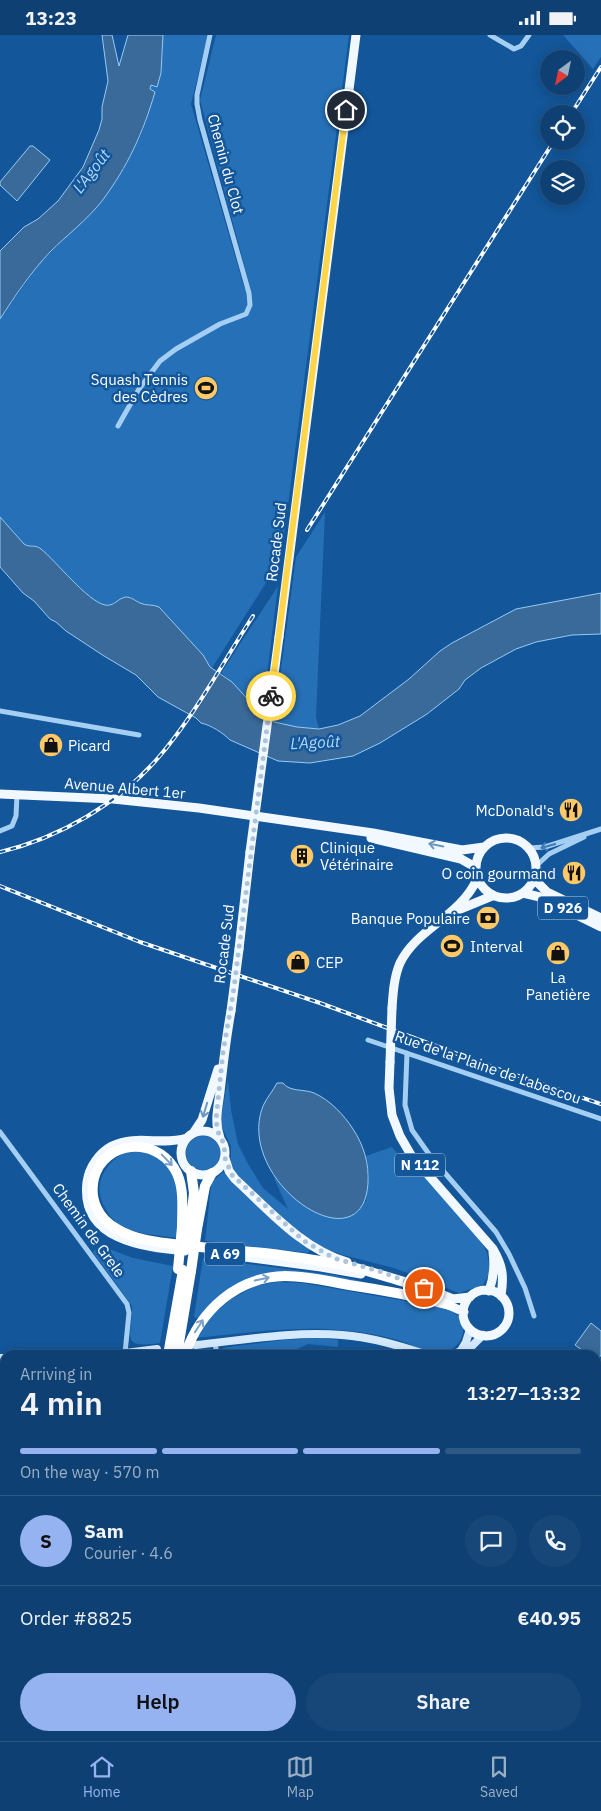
<!DOCTYPE html>
<meta charset="utf-8">
<style>
body{margin:0;font-family:"IBM Plex Sans",sans-serif;background:#174778;color:#f1f3f6;height:100vh;display:flex;flex-direction:column;font-size:19px;white-space:nowrap}
*{box-sizing:border-box;margin:0}
p{font-size:16px;color:#9bafc4}
.icon{flex:none;width:28px;height:28px;fill:none;stroke:currentColor;stroke-width:2;stroke-linecap:round;stroke-linejoin:round}
.map{position:relative;flex:1;overflow:hidden}
.drawer{position:absolute;left:0px;top:1315px;width:601px;height:391px;display:flex;flex-direction:column;background:#0e4073;border-radius:15px 15px 0 0;box-shadow:0 2px 12px #0003,0 0 0 1px #2e5985}
.drawer>*{flex:none}
.needle{width:32px;rotate:213deg}
.fabs{position:absolute;left:540px;top:15px;display:grid;gap:10px}
.fabs a{display:grid;place-items:center;width:45px;height:45px;border-radius:50%;background:#0e4073;box-shadow:0 2px 12px #0003,0 0 0 1px #2e5985;font-size:25px}
.pin{position:absolute;display:grid;place-items:center;width:42px;height:42px;color:#fff;margin:-21px;border:2px solid #fff;border-radius:50%;box-shadow:0 1px 5px #0007}
.courier{position:absolute;display:grid;place-items:center;width:50px;height:50px;margin:-25px;border:4px solid #ffd54a;border-radius:50%;background:#fff;color:#222;box-shadow:0 1px 6px #0007}
.overview em{font-style:normal;font-weight:600}
.overview div{display:flex;flex-direction:column-reverse}
.overview{display:flex;align-items:center;justify-content:space-between;height:85px;padding:0 20px}
h1{font-size:32px;font-weight:600;line-height:38px}
.bar{display:grid;grid-template-columns:repeat(4,1fr);gap:8px 5px;align-content:center;height:60px;padding:0 20px}
.bar i{height:6px;border-radius:4px;background:#2e5985}
.bar .on{background:#95b2f1}
.bar p{grid-column:span 4}
.line{display:flex;align-items:center;gap:12px;padding:0 20px;border-top:1px solid #2e5985}
.line div{flex:1}
.round{display:grid;place-items:center;flex:none;width:52px;height:52px;border-radius:26px;background:#174778}
.button{display:flex;gap:10px;margin-top:auto;padding:10px 20px}
.button a{flex:1;height:58px;border-radius:30px;background:#95b2f1;color:#111;font-size:20px;font-weight:600;line-height:58px;text-align:center}
.button a+a{background:#174778;color:#f1f3f6}
.status{display:flex;justify-content:space-between;align-items:center;height:35px;padding:0 25px;background:#0e4073;direction:ltr}
.status svg{height:14px;fill:currentColor}
.dock{display:flex;justify-content:space-around;align-items:center;height:70px;border-top:1px solid #2e5985;background:#0e4073;font-size:14px;color:#9bafc4}
.dock a{display:grid;justify-items:center;gap:2px}
.dock .on{color:#95b2f1}
.map>svg:first-child{display:block}
.green{fill:#2670b7}
.water{fill:#3a6a9a;stroke:#97caf6}
.lines{fill:none;stroke-linecap:round;stroke-linejoin:round}
.stream{stroke:#97caf6;stroke-width:2}
.street{stroke:#a5cef3;stroke-width:5}
.secondary{stroke:#d5e9fd;stroke-width:8}
.primary{stroke:#f1f8ff;stroke-width:9}
.highway{stroke:#fff;stroke-width:10}
.rail-casing{stroke:#fff;stroke-width:4}
.rail{stroke:#135699;stroke-width:2;stroke-dasharray:5.5;stroke-linecap:butt}
.primary-bridge{stroke:#f1f8ff;stroke-width:9}
.highway-bridge{stroke:#fff;stroke-width:10}
.oneway{stroke:#6c97c2}
.oneway2{stroke:#3f7ab4}
.oneway3{stroke:#7da2c7}
.done{stroke:#acc4db;stroke-width:5;stroke-dasharray:0 9}
.route{stroke:#ffd54a;stroke-width:6}
.labels{text-anchor:middle;dominant-baseline:central;stroke-width:5;stroke-linejoin:round;paint-order:stroke}
.shield{fill:#135699;stroke:#b8cce0;stroke-width:1}
.shield-label{font-size:14px;font-weight:bold;fill:#fff}
.street-label{font-size:15px;fill:#fff;stroke:#135699}
.poi-label{font-size:15px;fill:#fff;stroke:#135699;text-anchor:end}
.water-label{font-size:16px;font-style:italic;fill:#b2d7fa;stroke:#135699}
</style>
<div class="status"><b>13:23</b><svg viewBox="0 0 49 12"><path d="M0 12V9h3v3zM5 12V6h3v6zM10 12V3h3v9zM15 12V0h3v12zM26 1h20v11H26zM47 4h2v5h-2z"/></svg></div>
<div class="map">
<svg width="601" height="1706" viewBox="0 0 601 1706">
<rect width="100%" height="100%" fill="#135699"/>
<path class="green" d="M 163,0 L 208,0 L 191,69 L 244,252 L 252,259 L 200,65 L 216,0 L 349,0 L 281,524 L 212,633 L 159,572 C 153,569 146,571 140,568 C 136,566 131,562 126,562 C 118,563 114,572 105,570 C 87,566 56,526 41,514 C 35,509 30,513 24,509 L 0,482 L 0,284 L 40,228 L 101,167 L 125,132 L 141,100 L 147,83 L 151,50 L 157,52 L 161,38 Z
M 563,0 L 601,0 L 601,22 L 593,34 Z
M 325,477 L 316,682 L 319,694 L 297,692 L 274,687 L 296,522 Z
M 278,551 L 262,680 L 232,647 L 221,638 Z
M 228,1044 L 231,1075 L 238,1109 L 247,1127 L 263,1153 L 288,1174 L 273,1141 C 290,1160 302,1172 327,1181 L 366,1166 L 369,1139 L 366,1121 L 392,1112 L 415,1140 L 426,1142 L 481,1206 L 487,1218 L 489,1229 L 489,1239 L 483,1250 L 459,1258 L 394,1233 L 343,1220 L 319,1211 L 302,1200 L 236,1140 L 231,1133 L 231,1111 L 220,1088 Z
M186 1118a17 17 0 1 1 34 0a17 17 0 1 1-34 0Z
M 128,1116 C 135,1117 145,1116 151,1119 C 184,1133 178,1174 178,1203 C 159,1200 138,1200 121,1191 C 113,1186 108,1179 104,1171 C 92,1148 106,1126 128,1116 Z
M 223,1137 L 295,1203 L 310,1215 L 308,1218 L 205,1206 L 211,1151 L 214,1145 Z
M 99,1210 L 133,1223 L 173,1231 L 160,1308 C 118,1314 133,1302 132,1271 L 93,1217 Z
M 203,1223 L 333,1240 L 387,1252 L 274,1238 L 212,1268 L 198,1283 L 194,1282 Z
M 277,1247 L 302,1248 L 423,1269 L 424,1267 C 434,1270 448,1273 456,1279 C 471,1290 461,1314 445,1317 C 428,1320 410,1308 394,1304 C 379,1300 363,1297 349,1296 C 298,1290 247,1298 196,1303 L 205,1286 L 231,1264 L 255,1251 Z
M 320,1303 L 338,1305 L 338,1312 L 308,1309 L 285,1320 L 221,1320 L 220,1317 L 223,1313 L 228,1312 L 284,1305 Z
M 596,1383 L 601,1389 L 601,1706 L 493,1706 L 489,1701 L 596,1701 Z
M 67,1701 L 345,1701 L 350,1706 L 66,1706 Z"/>
<path class="water" d="M 102,0 L 112,0 L 119,31 L 128,0 L 163,0 L 161,38 L 157,52 L 151,50 L 150,54 L 155,57 C 143,98 128,131 102,166 C 87,185 67,200 50,217 C 31,237 15,261 0,284 L 0,216 L 24,192 L 38,184 L 58,166 L 83,132 L 99,95 L 102,84 L 102,72 L 108,46 Z
M 30,111 L 33,111 L 50,125 L 17,166 L 0,150 L 0,147 Z
M 0,482 L 24,509 C 30,513 35,509 41,514 C 56,526 87,566 105,570 C 114,572 118,563 126,562 C 131,562 136,566 140,568 C 146,571 153,569 159,572 L 203,620 L 210,632 L 232,647 L 262,680 L 274,687 L 297,692 L 319,694 L 338,690 L 360,681 L 409,644 L 440,616 L 452,608 L 516,574 L 601,558 L 601,599 L 572,600 L 536,607 L 516,614 L 481,633 L 465,645 L 459,654 L 427,679 L 380,708 L 353,721 L 310,728 L 278,726 L 230,705 C 223,698 211,690 201,688 L 196,683 L 158,662 L 136,640 L 104,621 L 66,596 L 56,587 L 50,584 L 34,566 L 23,558 L 0,532 Z
M 277,1048 L 283,1048 C 289,1057 305,1054 314,1058 C 330,1065 344,1080 353,1094 C 364,1111 369,1128 368,1148 C 363,1234 234,1146 263,1071 C 267,1062 273,1056 277,1048 Z
M 591,1288 L 601,1296 L 601,1320 L 597,1326 L 596,1320 L 589,1320 L 575,1310 Z"/>
<g class="lines">
<path class="stream" d="M 83,1701 L 87,1706"/>
<path class="street" d="M 490,0 L 514,14 L 521,11 L 529,0
M 118,391 L 139,354 L 160,326 L 176,314 L 220,289 L 246,279 L 250,270 L 249,258 L 200,85 L 197,69 L 197,60 L 210,0
M 0,676 L 139,700
M 0,796 L 12,791 L 16,781 L 17,760
M 529,813 L 545,812 L 601,794
M 536,831 L 549,819 L 584,802
M 368,1005 L 601,1084
M 407,1018 L 405,1070 L 412,1095 L 431,1122 L 496,1197 L 509,1219 L 525,1253 L 534,1281
M 0,1097 L 127,1269 L 129,1278 L 125,1318
M 215,1308 L 217,1320
M 0,1360 L 5,1362
M 0,1390 L 5,1379
M 0,1405 L 5,1408
M 467,1701 L 471,1706"/>
<path class="secondary" d="M 196,1310 C 244,1305 293,1296 342,1300 C 371,1302 400,1311 428,1320
M 460,1317 L 466,1307 L 470,1294
M 110,1320 L 157,1314
M 452,1320 L 472,1311 L 483,1300
M 0,1323 L 5,1323
M 596,1389 L 601,1391"/>
<path class="primary" d="M 279,602 L 356,0
M 0,759 L 113,764 L 199,773 L 373,798 L 462,815 L 484,812
M476 833a30 30 0 1 1 60 0a30 30 0 1 1-60 0Z
M 371,803 L 461,824 L 475,832
M 534,844 L 547,857 L 601,883
M 523,858 L 540,862 L 601,892
M 458,875 L 492,861
M 239,914 L 250,817
M 392,973 C 393,958 394,942 400,928 C 417,893 460,882 477,844
M 390,1027 L 389,1053 L 392,1080 L 400,1101 L 411,1120 L 493,1214 C 503,1231 504,1241 501,1261
M181 1118a22 22 0 1 1 44 0a22 22 0 1 1-44 0Z
M 194,1097 L 202,1085 L 218,1034
M 220,1103 C 214,1087 218,1073 220,1057 C 223,1030 226,1003 231,976
M 225,1123 L 229,1136 L 235,1144 C 269,1175 302,1214 347,1227
M 185,1216 C 143,1212 80,1205 87,1147 C 89,1132 99,1118 112,1111 C 137,1099 162,1111 187,1103
M 221,1219 L 321,1232 L 361,1239
M 412,1254 L 464,1277
M463 1278a23 23 0 1 1 46 0a23 23 0 1 1-46 0Z
M 433,1256 L 453,1264 L 470,1262
M 489,1256 C 494,1242 495,1231 493,1217"/>
<path class="highway" d="M 182,1192 C 182,1172 185,1150 174,1133 C 154,1101 104,1106 94,1143 C 89,1164 98,1184 117,1194 C 139,1207 165,1208 190,1211 C 218,1214 245,1216 273,1219 C 299,1223 326,1226 352,1232 C 376,1238 400,1246 424,1253
M 190,1193 L 194,1158 L 191,1136
M 197,1194 L 205,1151 L 212,1138
M 168,1320 L 183,1235
M 177,1320 L 191,1236
M 185,1320 C 200,1275 237,1242 285,1241 C 306,1241 328,1246 349,1250 C 383,1255 416,1261 450,1270
M 44,1706 L 46,1701
M 56,1706 L 58,1701"/>
<g class="rail-casing">
<path id="rail" d="M 571,79 L 601,32
M 307,495 L 554,106
M 0,817 C 59,803 118,769 158,723 C 195,680 222,629 253,581
M 0,851 L 140,907 L 320,968 L 498,1034 L 601,1069"/>
</g>
<use href="#rail" class="rail"/>
<path class="primary-bridge" d="M 250,817 L 279,602
M 231,976 L 239,914
M 390,1027 L 392,973"/>
<path class="highway-bridge" d="M 186,1214 L 190,1193
M 178,1234 L 182,1192
M 191,1236 L 197,1194"/>
</g>
<defs><path id="oneway-shaft" d="M-6 0H5M1.5-3L5.5 0L1.5 3" fill="none" stroke-width="1.6" stroke-linecap="round" stroke-linejoin="round" transform="scale(1.25)"/></defs>
<g class="oneway">
<use href="#oneway-shaft" transform="translate(436 810) rotate(-169)"/>
<use href="#oneway-shaft" transform="translate(205 1075) rotate(107)"/>
</g>
<use class="oneway2" href="#oneway-shaft" transform="translate(548 811) rotate(164)"/>
<g class="oneway3">
<use href="#oneway-shaft" transform="translate(167 1125) rotate(46)"/>
<use href="#oneway-shaft" transform="translate(262 1244) rotate(-12)"/>
<use href="#oneway-shaft" transform="translate(199 1291) rotate(-57)"/>
</g>
<g class="lines">
<path class="done" d="M 271,661 L 233,960 L 223,1017 L 216,1085 L 218,1097 L 224,1109 L 225,1123 L 232,1140 L 304,1206 L 334,1223 L 382,1237 L 424,1253"/>
<path class="route" d="M 271,661 L 346,75"/>
</g>
<defs>
<g id="stadium-disc" transform="scale(1.25)"><circle r="9.5" fill="#ffc967" stroke="#135699"/><path d="M0-5a6.5 5 0 1 0 0 10a6.5 5 0 1 0 0-10ZM-3.5-1.8h7v3.6h-7Z" fill="#111"/></g>
<g id="shop-disc" transform="scale(1.25)"><circle r="9.5" fill="#ffc967" stroke="#135699"/><path d="M-5-2.5h2.3a2.7 3.5 0 0 1 5.4 0H5L5.5 6h-11ZM-1.5-2.5h3a1.5 2.3 0 0 0-3 0Z" fill="#111"/></g>
<g id="restaurant-disc" transform="scale(1.25)"><circle r="9.5" fill="#ffc967" stroke="#135699"/><path d="M-5-6h1v4h1v-4h1v4h1v-4h1v5L-1.5 .5V6h-2V.5L-5-1ZM5-6V6H3V1.5H1.5Q1.5-4 5-6Z" fill="#111"/></g>
<g id="building-disc" transform="scale(1.25)"><circle r="9.5" fill="#ffc967" stroke="#135699"/><path d="M-4-6H4V6H1V3H-1V6H-4ZM-2.5-4.3h1.7v1.8h-1.7ZM.8-4.3h1.7v1.8H.8ZM-2.5-1h1.7V.8h-1.7ZM.8-1h1.7V.8H.8Z" fill="#111"/></g>
<g id="bank-disc" transform="scale(1.25)"><circle r="9.5" fill="#ffc967" stroke="#135699"/><path d="M-6-4H6V4H-6ZM0-2.3a2.3 2.3 0 1 0 0 4.6a2.3 2.3 0 1 0 0-4.6Z" fill="#111"/></g>
</defs>
<g fill-rule="evenodd">
<use href="#stadium-disc" x="206" y="353"/>
<use href="#shop-disc" x="51" y="710"/>
<use href="#restaurant-disc" x="571" y="775"/>
<use href="#building-disc" x="302" y="821"/>
<use href="#restaurant-disc" x="574" y="838"/>
<use href="#bank-disc" x="488" y="883"/>
<use href="#stadium-disc" x="452" y="911"/>
<use href="#shop-disc" x="558" y="918"/>
<use href="#shop-disc" x="298" y="927"/>
</g>
<g class="labels">
<g class="shield">
<rect x="538" y="861.5" width="50" height="23" rx="4"/>
<rect x="395" y="1118.5" width="50" height="23" rx="4"/>
<rect x="205" y="1207.5" width="40" height="23" rx="4"/>
</g>
<g class="shield-label">
<text x="563" y="873">D 926</text>
<text x="420" y="1130">N 112</text>
<text x="225" y="1219">A 69</text>
</g>
<g class="street-label">
<text transform="translate(226 129) rotate(75)">Chemin du Clot</text>
<text transform="translate(276 507) rotate(-83)">Rocade Sud</text>
<text transform="translate(125 753) rotate(5)">Avenue Albert 1er</text>
<text transform="translate(224 909) rotate(-83)">Rocade Sud</text>
<text transform="translate(488 1032) rotate(19)">Rue de la Plaine de Labescou</text>
<text transform="translate(89 1195) rotate(54)">Chemin de Grele</text>
</g>
<g class="poi-label">
<text x="188" y="344">Squash Tennis<tspan x="188" dy="17">des Cèdres</tspan></text>
<text x="68" y="710" text-anchor="start">Picard</text>
<text x="554" y="775">McDonald's</text>
<text x="320" y="812" text-anchor="start">Clinique<tspan x="320" dy="17">Vétérinaire</tspan></text>
<text x="556" y="838">O coin gourmand</text>
<text x="470" y="883">Banque Populaire</text>
<text x="470" y="911" text-anchor="start">Interval</text>
<text x="316" y="927" text-anchor="start">CEP</text>
<text x="558" y="942" text-anchor="middle">La<tspan x="558" dy="17">Panetière</tspan></text>
</g>
<g class="water-label">
<text transform="translate(91 136) rotate(-53)">L'Agoût</text>
<text transform="translate(315 707) rotate(-3)">L'Agoût</text>
</g>
</g>
</svg>
<div class="fabs">
<a><svg class="needle" viewBox="-14 -14 28 28"><path d="M0-13l5 13h-10z" fill="#e53935"/><path d="M0 13l5-13h-10z" fill="#9bafc4"/></svg></a>
<a><svg class="icon" aria-label="locate" viewBox="0 0 24 24"><circle cx="12" cy="12" r="6"/><path d="M12 2v4M12 18v4M2 12h4M18 12h4"/></svg></a>
<a><svg class="icon" aria-label="layers" viewBox="0 0 24 24"><path d="M12 4l9 5-9 5-9-5zM3 14l9 5 9-5"/></svg></a>
</div>
<div class="pin" style="left:424px;top:1253px;background:#ea580c"><svg class="icon" aria-label="bag" viewBox="0 0 24 24"><path d="M5 8h14l-1 12H6zM9 8a3 3 0 0 1 6 0"/></svg></div>
<div class="pin" style="left:346px;top:75px;background:#1f2937"><svg class="icon" aria-label="home" viewBox="0 0 24 24"><path d="M3 11l9-7 9 7M6 9v11h12V9"/></svg></div>
<div class="courier" style="left:271px;top:661px"><svg class="icon" aria-label="bike" viewBox="0 0 24 24"><circle cx="6" cy="16" r="4"/><circle cx="18" cy="16" r="4"/><path d="M6 16l4-8h5l3 8M10 8l3 8H6M13 5h3"/></svg></div>
<section class="drawer">
<div class="overview"><div><h1>4 min</h1><p>Arriving in</p></div><em>13:27–13:32</em></div>
<div class="bar"><i class="on"></i><i class="on"></i><i class="on"></i><i></i><p>On the way · 570 m</p></div>
<div class="line" style="height:90px"><b class="round" style="background:#95b2f1;color:#111">S</b><div><b>Sam</b><p>Courier · 4.6</p></div><a class="round"><svg class="icon" aria-label="chat" viewBox="0 0 24 24"><path d="M4 5h16v11H9l-5 4z"/></svg></a><a class="round"><svg class="icon" aria-label="phone" viewBox="0 0 24 24"><path d="M5 4h4l2 5-3 2q2 4 5 5l2-3 5 2v4C11 20 4 13 5 4z"/></svg></a></div>
<div class="line" style="height:65px"><div>Order #8825</div><b>€40.95</b></div>
<div class="button"><a>Help</a><a>Share</a></div>
</section>
</div>
<nav class="dock">
<a class="on"><svg class="icon" aria-label="home" viewBox="0 0 24 24"><path d="M3 11l9-7 9 7M6 9v11h12V9"/></svg>Home</a>
<a><svg class="icon" aria-label="map" viewBox="0 0 24 24"><path d="M3 6l6-2 6 2 6-2v14l-6 2-6-2-6 2zM9 4v14M15 6v14"/></svg>Map</a>
<a><svg class="icon" aria-label="saved" viewBox="0 0 24 24"><path d="M7 4h10v16l-5-4-5 4z"/></svg>Saved</a>
</nav>
